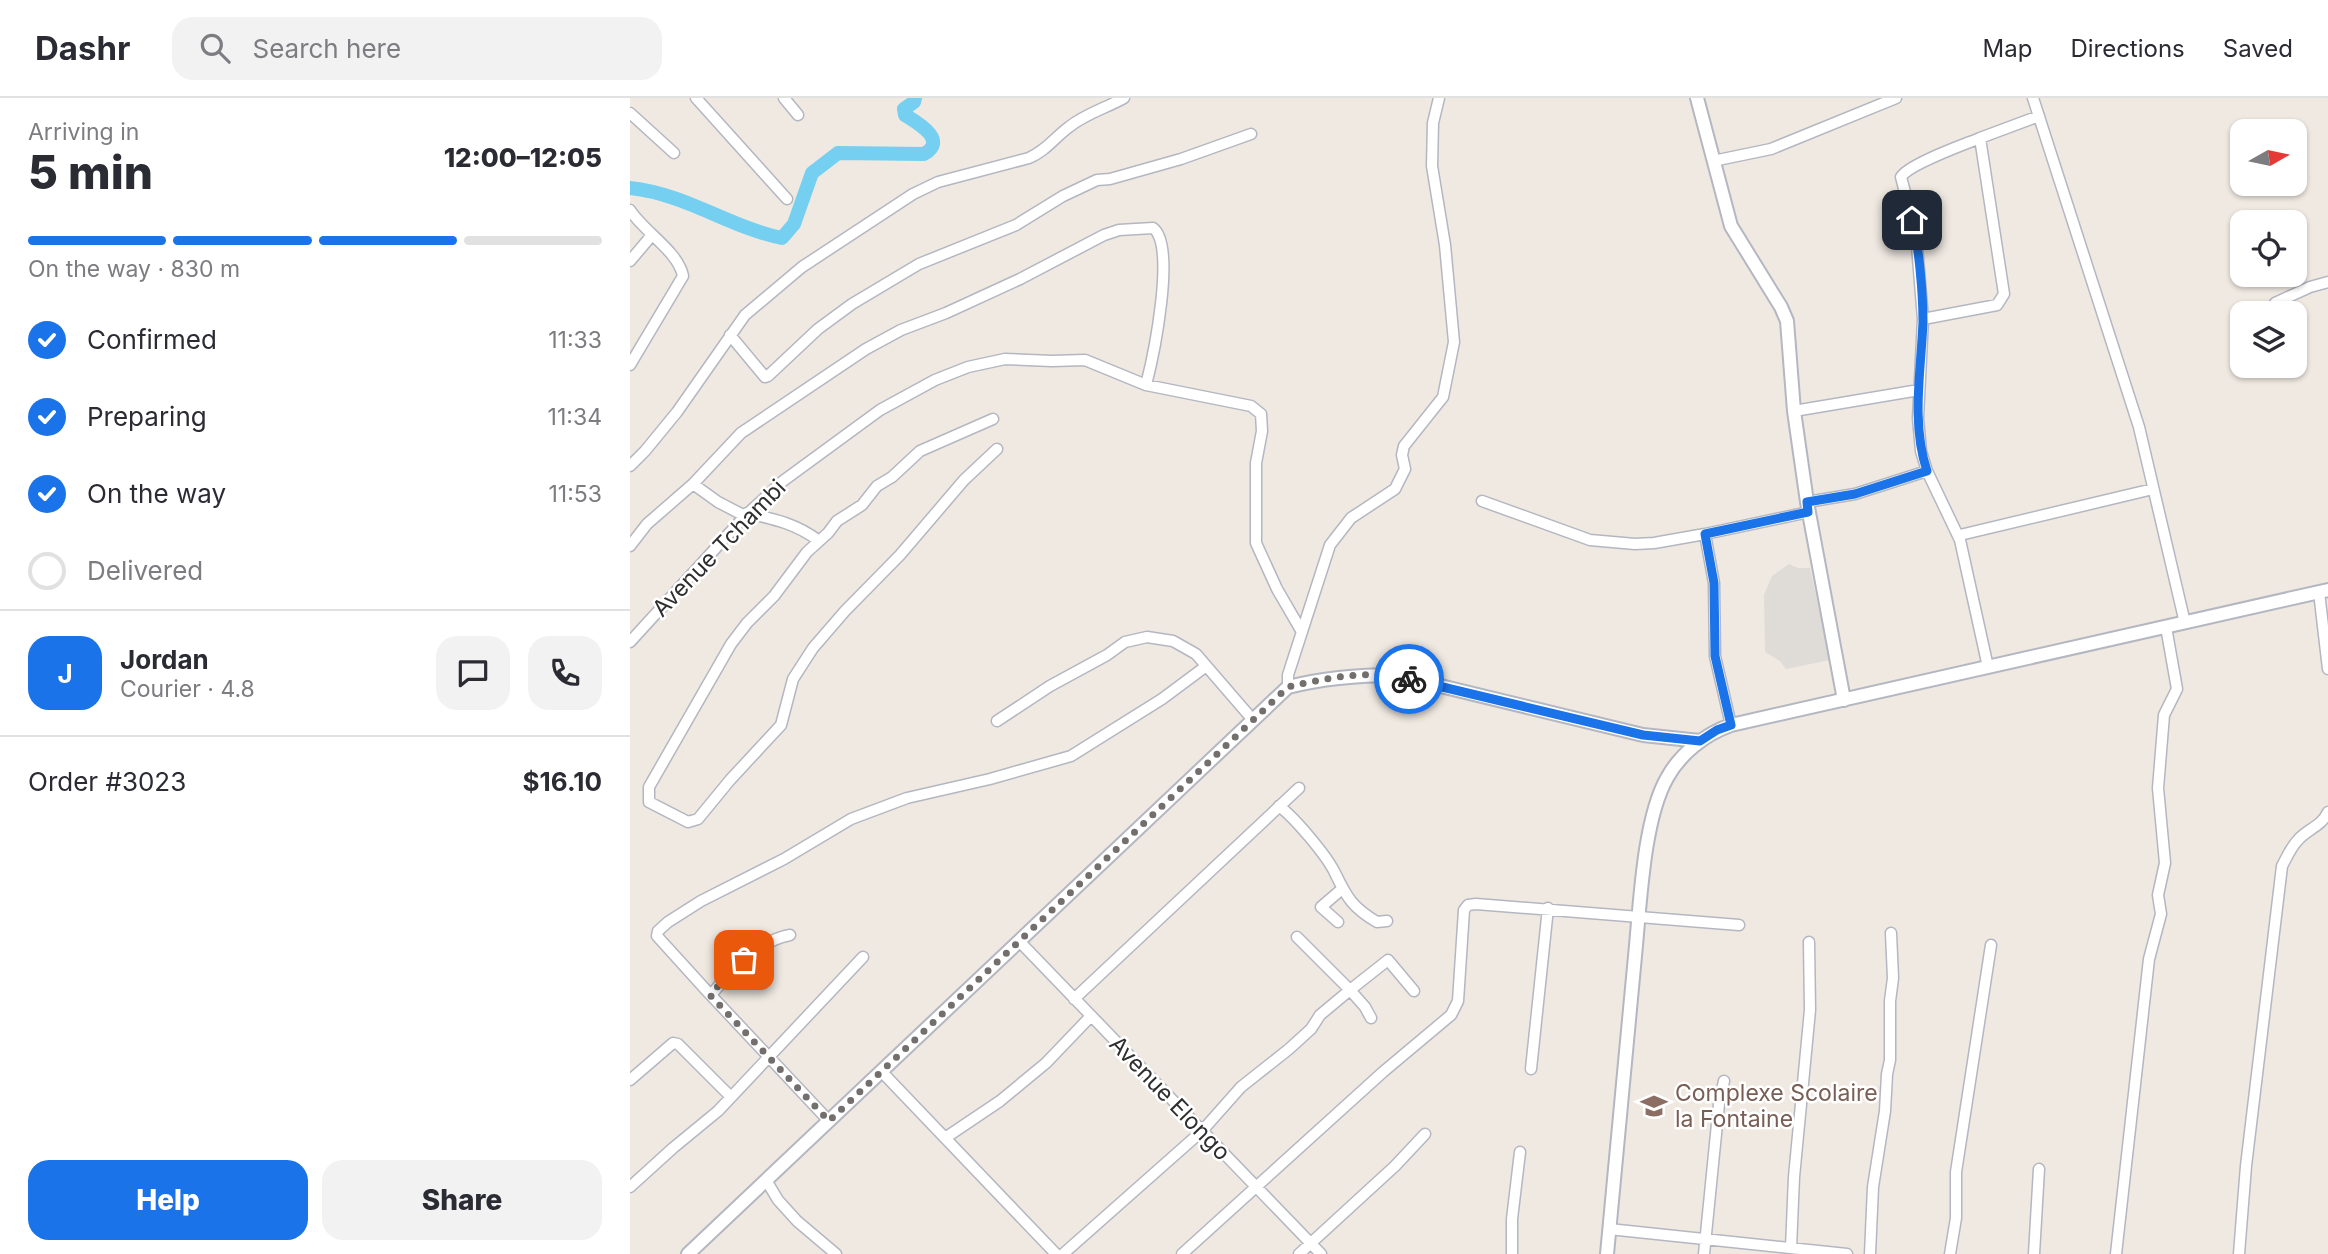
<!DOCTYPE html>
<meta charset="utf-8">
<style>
body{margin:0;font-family:Inter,sans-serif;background:#f2f2f3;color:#2b2b33;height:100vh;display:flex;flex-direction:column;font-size:26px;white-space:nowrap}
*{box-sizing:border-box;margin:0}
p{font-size:23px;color:#7c7c81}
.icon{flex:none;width:38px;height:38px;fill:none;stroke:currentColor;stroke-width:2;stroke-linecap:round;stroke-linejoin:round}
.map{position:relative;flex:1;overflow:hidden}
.sheet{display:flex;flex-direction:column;background:#fff;width:630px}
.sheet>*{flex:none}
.needle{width:46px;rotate:81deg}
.fabs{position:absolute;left:1600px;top:21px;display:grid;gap:14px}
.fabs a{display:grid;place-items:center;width:77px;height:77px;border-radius:14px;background:#fff;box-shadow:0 2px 5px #0004;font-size:35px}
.pin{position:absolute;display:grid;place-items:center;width:60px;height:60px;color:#fff;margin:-30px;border-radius:14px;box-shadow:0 4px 10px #0006}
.courier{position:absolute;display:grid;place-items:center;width:70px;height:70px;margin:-35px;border:5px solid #1a73e8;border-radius:50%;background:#fff;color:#222;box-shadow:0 2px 9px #0007}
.head em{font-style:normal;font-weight:800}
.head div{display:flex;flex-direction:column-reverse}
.head{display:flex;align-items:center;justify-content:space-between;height:119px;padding:0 28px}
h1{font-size:46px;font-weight:800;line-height:52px}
.bar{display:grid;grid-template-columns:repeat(4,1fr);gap:10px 7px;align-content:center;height:84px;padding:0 28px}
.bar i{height:9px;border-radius:5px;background:#e1e1e2}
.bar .active{background:#1a73e8}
.bar p{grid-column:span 4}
.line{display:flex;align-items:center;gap:18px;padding:0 28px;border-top:2px solid #e1e1e2}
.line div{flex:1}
.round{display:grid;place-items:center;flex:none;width:74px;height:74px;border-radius:21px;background:#f2f2f3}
ol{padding:0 28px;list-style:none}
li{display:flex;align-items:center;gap:21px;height:77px}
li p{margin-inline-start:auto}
li .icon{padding:7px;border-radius:50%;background:#1a73e8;color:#fff;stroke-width:4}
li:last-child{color:#7c7c81}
li i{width:38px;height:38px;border:4px solid #e1e1e2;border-radius:50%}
.cta{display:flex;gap:14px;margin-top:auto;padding:14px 28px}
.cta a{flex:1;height:80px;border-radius:21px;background:#1a73e8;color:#fff;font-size:28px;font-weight:800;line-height:80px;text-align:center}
.cta a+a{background:#f2f2f3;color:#2b2b33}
header{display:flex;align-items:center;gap:42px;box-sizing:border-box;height:98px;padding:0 35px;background:#fff;border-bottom:2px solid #e1e1e2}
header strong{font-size:33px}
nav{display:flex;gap:38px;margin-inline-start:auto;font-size:24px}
.search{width:490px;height:63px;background:#f2f2f3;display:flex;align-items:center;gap:18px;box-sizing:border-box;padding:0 24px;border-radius:21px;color:#7c7c81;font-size:26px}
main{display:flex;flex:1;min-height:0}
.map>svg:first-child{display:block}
.plaza{fill:#dfdcd8}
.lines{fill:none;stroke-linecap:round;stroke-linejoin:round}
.river{stroke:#75cff0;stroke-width:14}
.minor-casing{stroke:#b4b7c1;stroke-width:13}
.tertiary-casing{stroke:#b4b7c1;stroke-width:16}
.minor{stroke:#fff;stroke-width:10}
.tertiary{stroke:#fff;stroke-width:12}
.done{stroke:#726f6d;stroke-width:7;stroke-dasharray:0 12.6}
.route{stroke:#1a73e8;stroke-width:9}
.labels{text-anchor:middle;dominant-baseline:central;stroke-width:5;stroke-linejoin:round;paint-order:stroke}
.street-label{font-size:23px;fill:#2e2e2e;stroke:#fff}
.education-label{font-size:23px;fill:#785e54;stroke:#fff;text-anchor:start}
</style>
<header>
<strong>Dashr</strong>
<div class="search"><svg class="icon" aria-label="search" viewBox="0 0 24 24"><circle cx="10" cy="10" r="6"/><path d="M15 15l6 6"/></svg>Search here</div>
<nav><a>Map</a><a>Directions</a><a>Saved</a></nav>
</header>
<main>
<section class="sheet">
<div class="head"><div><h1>5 min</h1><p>Arriving in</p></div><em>12:00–12:05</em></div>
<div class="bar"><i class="active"></i><i class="active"></i><i class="active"></i><i></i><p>On the way · 830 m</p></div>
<ol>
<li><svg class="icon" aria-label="check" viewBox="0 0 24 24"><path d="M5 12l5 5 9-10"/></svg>Confirmed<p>11:33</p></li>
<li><svg class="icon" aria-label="check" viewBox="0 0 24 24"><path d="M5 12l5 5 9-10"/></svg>Preparing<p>11:34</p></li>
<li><svg class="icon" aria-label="check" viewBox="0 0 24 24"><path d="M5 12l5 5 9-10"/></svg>On the way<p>11:53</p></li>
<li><i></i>Delivered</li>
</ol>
<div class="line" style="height:126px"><b class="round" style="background:#1a73e8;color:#fff">J</b><div><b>Jordan</b><p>Courier · 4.8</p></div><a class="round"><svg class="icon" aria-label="chat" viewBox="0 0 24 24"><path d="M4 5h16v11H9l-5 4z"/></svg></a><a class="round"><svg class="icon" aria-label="phone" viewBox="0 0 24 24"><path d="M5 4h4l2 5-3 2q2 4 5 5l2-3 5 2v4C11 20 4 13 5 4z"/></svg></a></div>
<div class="line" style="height:91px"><div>Order #3023</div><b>$16.10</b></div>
<div class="cta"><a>Help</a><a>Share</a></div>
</section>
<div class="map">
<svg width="1698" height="1156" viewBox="0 0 1698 1156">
<rect width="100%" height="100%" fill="#efe9e1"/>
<path class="plaza" d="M 1159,466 L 1168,470 L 1180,470 L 1200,562 L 1156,571 L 1150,563 L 1135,554 L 1134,497 L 1142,478 Z"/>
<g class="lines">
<path class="river" d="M 0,90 C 56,96 99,129 152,140 L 164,126 L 182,75 L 208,55 L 294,56 C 319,42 286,24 275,17 L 274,11 L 284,4 L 285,0"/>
<g class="minor-casing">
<path id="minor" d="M 66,0 L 157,101
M 154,0 L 168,17
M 1403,0 L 1509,329 L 1555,525
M 0,15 L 44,55
M 1083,63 L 1141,51 L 1266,0
M 0,112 C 14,134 48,153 53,178 L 0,267
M 0,163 L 22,137
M 1645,205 L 1680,189 L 1698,184
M 1293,221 L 1286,136 L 1271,79 C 1279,66 1333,47 1350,40
M 100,237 L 135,279 L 138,278 L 188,231 L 222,206 L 289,166 L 386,127 L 433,98 L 467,82 L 480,81 L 551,61 L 621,36
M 1164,313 L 1289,292
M 363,321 L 290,353 L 262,379 L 247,388 L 232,407 L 207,423 L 198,435 L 177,454 L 144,498 L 117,525 L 101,546 L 19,689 L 19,704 L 58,724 L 68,721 L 100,682 L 151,627 L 163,581 L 183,550 L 215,513 L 270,457 L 334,382 L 367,351
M 0,368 L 15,353 L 47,314 L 115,217 L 172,169 L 283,96 L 308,84 L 399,60 C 417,52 424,40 439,29 C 455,16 476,10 494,0
M 63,386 L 88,404 L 115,418
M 852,403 L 960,442 L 1005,446 L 1024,445 L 1075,436 L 1179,414
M 1177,404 L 1225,396 L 1297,373
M 117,415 C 144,421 167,426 189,443
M 1075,436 L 1084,485 L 1085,558 L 1101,627
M 1330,437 L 1523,391
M 0,448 L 17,426 L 63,386 L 111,335 L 236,251 L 271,232 L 316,215 L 390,181 L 474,137 L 489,132 L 523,130 C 547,147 523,260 516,287
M 1689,494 L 1698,571
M 0,544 L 115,418 L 153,383 L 250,312 L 305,282 L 338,269 L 375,261 L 422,263 L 455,262 L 516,287 L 621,308 L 631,316 L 632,333 L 626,365 L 626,445 L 647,491 L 672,534
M 1358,569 L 1330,442 L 1297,373 L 1291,353 L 1288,320 L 1293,221 L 1367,207 L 1374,196 L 1350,40 L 1409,18
M 658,589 L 658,577 L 700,447 L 721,420 L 765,391 L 775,371 L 772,357 L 774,348 L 813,299 L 824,244 L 815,147 L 802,68 L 803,25 L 809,0
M 367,623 L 420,588 L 477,557 L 495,544 L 517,539 L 543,543 L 566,556 L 623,622
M 649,708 C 665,720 697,758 705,775 C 717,800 723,810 747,824 L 757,823
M 708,824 L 691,809 L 712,791
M 667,839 L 720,892 L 758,862 L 784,893
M 389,843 L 691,1156
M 81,897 C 101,873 127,843 160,837
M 444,901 L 669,690
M 901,971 L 918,810
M 251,973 L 426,1156
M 0,982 L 43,945 L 48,946 L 101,999
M 199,1023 L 76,892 L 27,838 L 28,833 L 38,824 L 71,803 L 154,761 L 221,721 L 277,700 L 360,681 L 441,658 L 532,601 L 575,569
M 315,1040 L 370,1003 L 416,965 L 461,918
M 136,1082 L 148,1102 L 167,1123 L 206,1156
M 0,1089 L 43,1050 L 88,1013 L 233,859
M 979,1131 L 1217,1156
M 1161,1150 L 1164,1079 L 1180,912 L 1179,844
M 433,1156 L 572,1033 L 611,989 L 659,951 L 681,931 L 690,917 L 720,892 L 735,909 L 741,920
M 552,1156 L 753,974 L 821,917 L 828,903 L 834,812 L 838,807 L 846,806 L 1109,827
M 669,1156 L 765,1068 L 795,1036
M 882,1156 L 882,1121 L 890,1054
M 1074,1156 L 1089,1006 L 1094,983
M 1240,1156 L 1243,1089 L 1255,1013 L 1257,976 L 1260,962 L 1260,903 L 1263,880 L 1261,835
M 1320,1156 L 1326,1120 L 1326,1074 L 1361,847
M 1404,1156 L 1409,1071
M 1486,1156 L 1519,861 L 1531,816 L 1528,797 L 1535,765 L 1528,690 L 1534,617 L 1547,591 L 1536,529
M 1609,1156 L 1616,1068 L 1652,768 C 1657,759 1661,749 1668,742 C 1677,731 1691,729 1698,714"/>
</g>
<g class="tertiary-casing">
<path id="tertiary" d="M 1067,0 L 1101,128 L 1151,209 L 1157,223 L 1164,313 L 1177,404 L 1214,602
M 58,1156 L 658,589 C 694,580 728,577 765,577 L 1013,637 L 1070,643
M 977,1156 C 986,1057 996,957 1005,858 C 1010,809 1013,722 1037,680 C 1050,656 1075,636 1101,627 L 1698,492"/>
</g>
<use href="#minor" class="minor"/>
<use href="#tertiary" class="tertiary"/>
</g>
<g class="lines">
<path class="done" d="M 114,862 L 102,873 L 80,897 L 199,1023 L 658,589 C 697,580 739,571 779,581"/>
<path class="route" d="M 779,581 L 1013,637 L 1070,643 L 1087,632 L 1101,627 L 1085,558 L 1084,485 L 1075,436 L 1178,414 L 1177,404 L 1225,396 L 1297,373 C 1281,325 1291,273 1293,224 C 1293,197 1289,147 1282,122"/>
</g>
<defs>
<g id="school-bare" transform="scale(2.1)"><path d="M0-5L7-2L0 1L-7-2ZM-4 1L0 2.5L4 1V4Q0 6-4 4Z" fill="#8d6e63" stroke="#fff" stroke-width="2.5" paint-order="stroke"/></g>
</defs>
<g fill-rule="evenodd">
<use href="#school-bare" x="1024" y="1008"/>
</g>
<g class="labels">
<g class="street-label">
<text transform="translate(89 450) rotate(-46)">Avenue Tchambi</text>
<text transform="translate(540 1000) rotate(46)">Avenue Elongo</text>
</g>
<g class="education-label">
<text x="1045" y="995">Complexe Scolaire<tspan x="1045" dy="26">la Fontaine</tspan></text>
</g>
</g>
</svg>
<div class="fabs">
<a><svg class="needle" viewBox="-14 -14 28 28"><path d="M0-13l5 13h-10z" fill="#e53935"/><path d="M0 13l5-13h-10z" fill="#7c7c81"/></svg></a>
<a><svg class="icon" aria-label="locate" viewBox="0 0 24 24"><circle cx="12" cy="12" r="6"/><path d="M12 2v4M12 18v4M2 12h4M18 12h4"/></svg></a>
<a><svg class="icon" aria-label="layers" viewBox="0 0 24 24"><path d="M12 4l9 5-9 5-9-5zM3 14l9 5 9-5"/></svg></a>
</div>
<div class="pin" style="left:114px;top:862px;background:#ea580c"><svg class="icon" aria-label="bag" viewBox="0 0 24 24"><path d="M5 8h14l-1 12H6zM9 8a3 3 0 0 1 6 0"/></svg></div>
<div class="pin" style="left:1282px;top:122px;background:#1f2937"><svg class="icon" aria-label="home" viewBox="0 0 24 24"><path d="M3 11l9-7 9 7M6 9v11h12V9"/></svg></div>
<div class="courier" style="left:779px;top:581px"><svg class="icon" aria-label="bike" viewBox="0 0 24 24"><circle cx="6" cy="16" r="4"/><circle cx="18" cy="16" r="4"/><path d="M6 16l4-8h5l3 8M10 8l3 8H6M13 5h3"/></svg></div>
</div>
</main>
